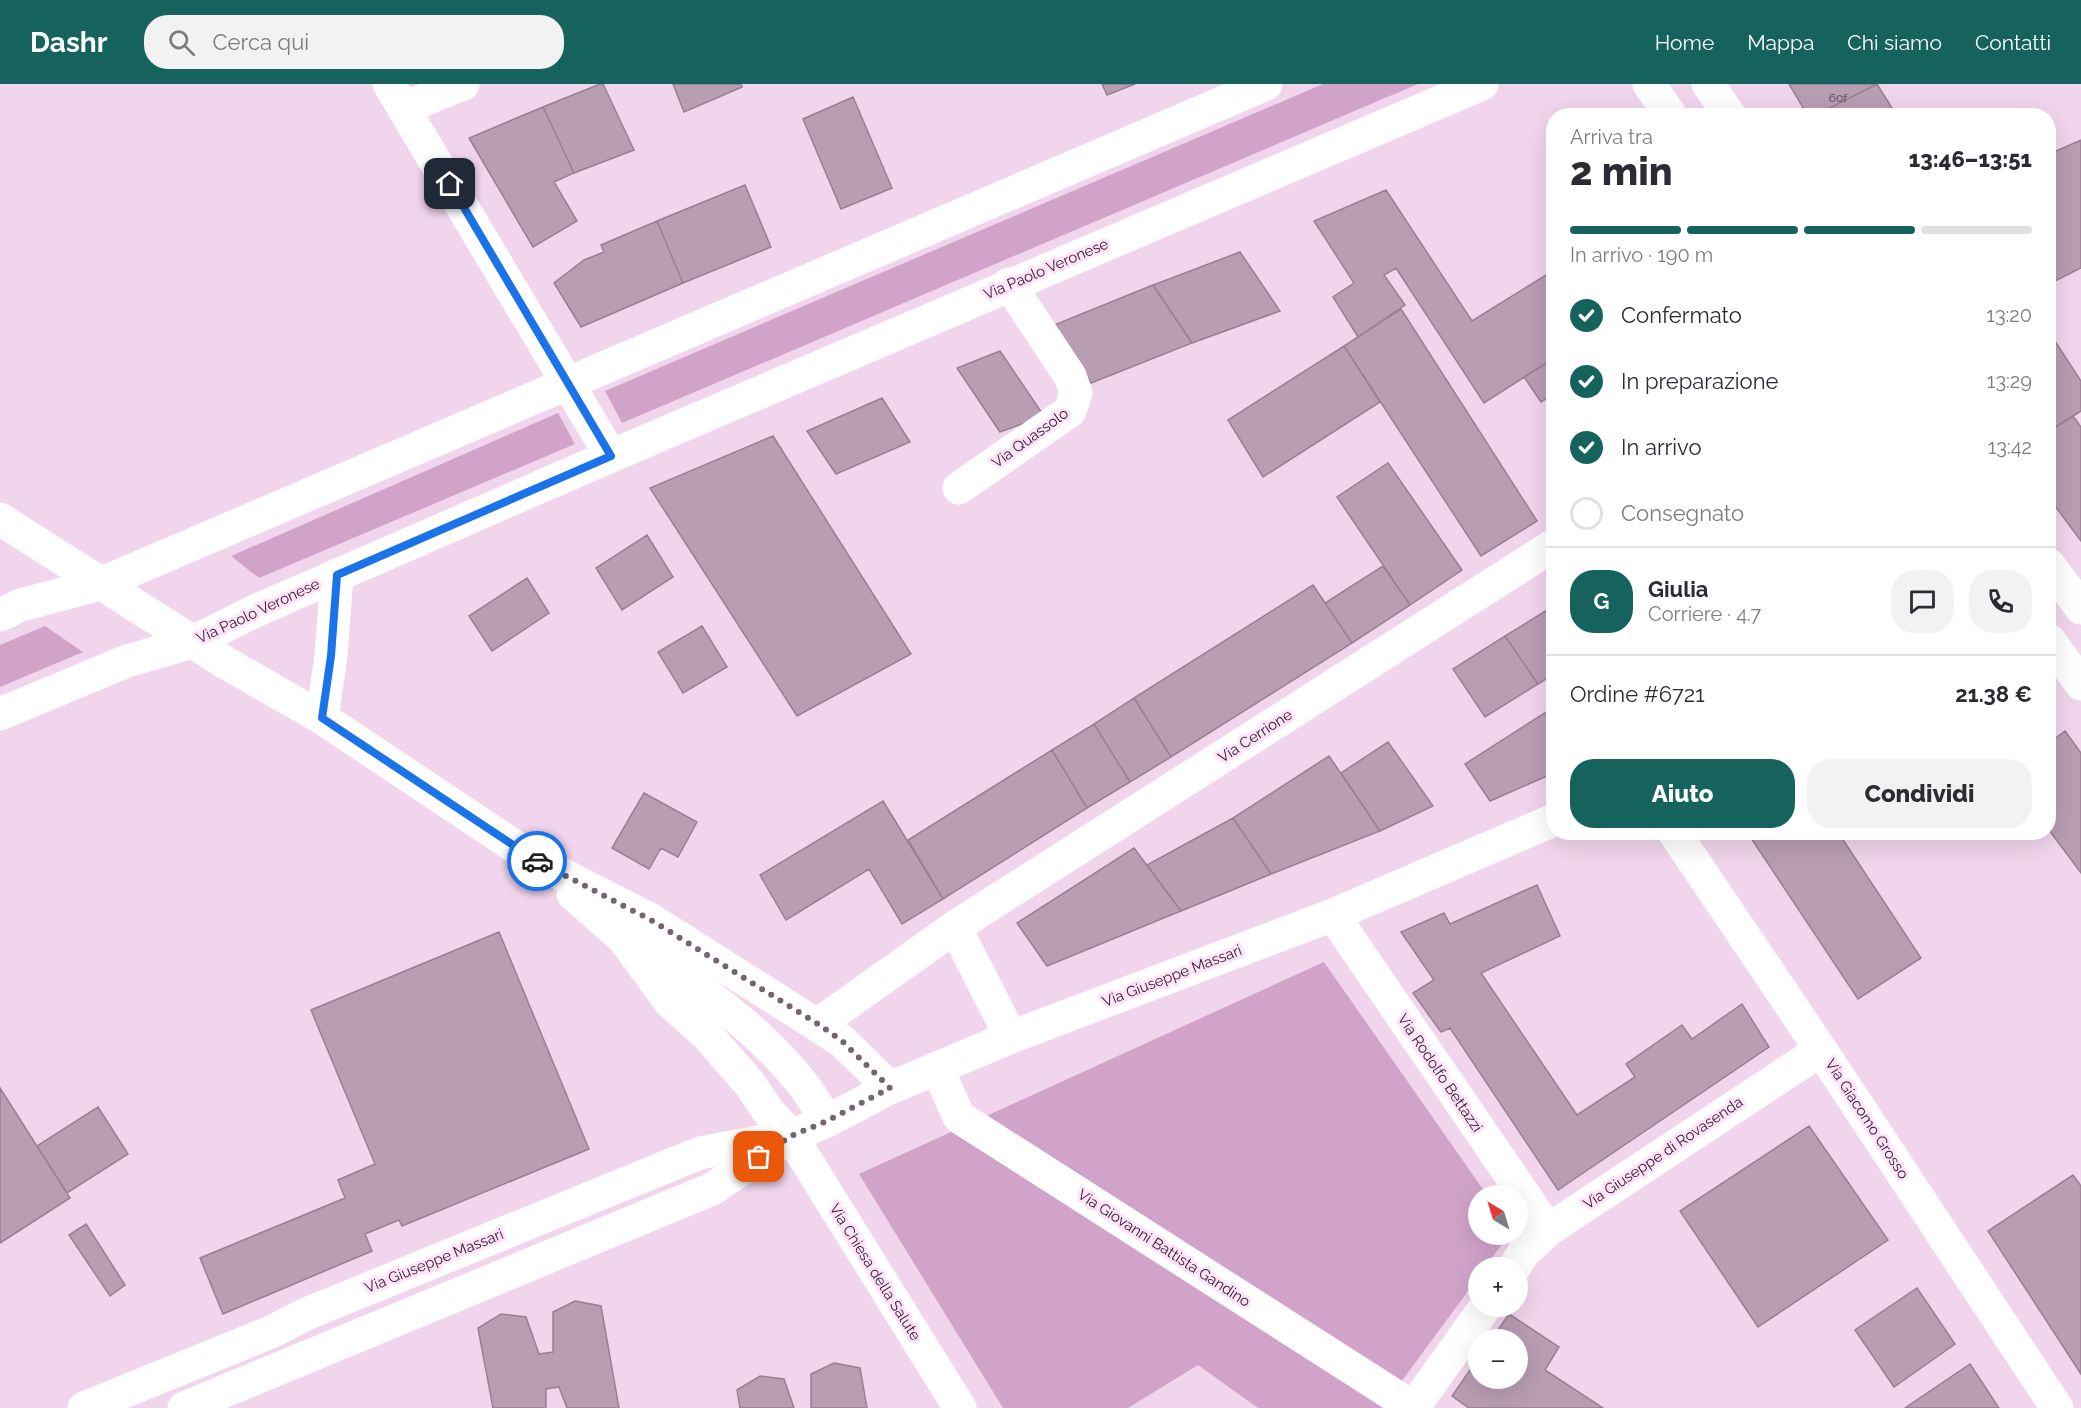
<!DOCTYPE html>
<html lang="it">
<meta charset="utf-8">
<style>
body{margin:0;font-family:Raleway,sans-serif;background:#f2f2f3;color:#2b2b33;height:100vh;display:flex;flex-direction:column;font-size:22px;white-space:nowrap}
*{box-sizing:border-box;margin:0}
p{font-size:20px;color:#7c7c81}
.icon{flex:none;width:33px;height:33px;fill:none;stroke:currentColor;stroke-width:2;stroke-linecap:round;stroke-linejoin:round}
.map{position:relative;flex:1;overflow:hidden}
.sheet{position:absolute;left:1546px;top:24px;width:510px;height:732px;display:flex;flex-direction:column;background:#fff;border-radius:24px;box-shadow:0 6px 24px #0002}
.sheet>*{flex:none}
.needle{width:39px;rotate:322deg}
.buttons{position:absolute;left:1468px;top:1101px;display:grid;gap:12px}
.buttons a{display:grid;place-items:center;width:60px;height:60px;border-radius:50%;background:#fff;box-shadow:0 6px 24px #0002;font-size:30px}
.pin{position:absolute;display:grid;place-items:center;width:51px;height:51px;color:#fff;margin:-26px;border-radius:12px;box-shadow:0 3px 9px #0006}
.courier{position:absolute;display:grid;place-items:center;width:60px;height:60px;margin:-30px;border:4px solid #1a73e8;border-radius:50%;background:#fff;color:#222;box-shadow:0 2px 8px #0007}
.headline em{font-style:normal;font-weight:800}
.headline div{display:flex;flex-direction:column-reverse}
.headline{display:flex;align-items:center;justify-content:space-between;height:102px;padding:0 24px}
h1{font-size:39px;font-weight:800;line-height:45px}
.bar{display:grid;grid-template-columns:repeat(4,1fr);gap:9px 6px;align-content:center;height:72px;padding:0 24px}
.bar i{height:8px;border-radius:4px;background:#e1e1e2}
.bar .active{background:#16635e}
.bar p{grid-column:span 4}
.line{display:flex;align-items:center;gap:15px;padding:0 24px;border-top:2px solid #e1e1e2}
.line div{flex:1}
.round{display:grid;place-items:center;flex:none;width:63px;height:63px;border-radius:24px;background:#f2f2f3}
ol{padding:0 24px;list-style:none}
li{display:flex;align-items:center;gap:18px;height:66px}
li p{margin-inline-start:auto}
li .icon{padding:6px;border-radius:50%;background:#16635e;color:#fff;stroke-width:4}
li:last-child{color:#7c7c81}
li i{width:33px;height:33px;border:3px solid #e1e1e2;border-radius:50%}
.primary-button{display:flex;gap:12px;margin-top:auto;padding:12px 24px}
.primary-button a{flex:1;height:69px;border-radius:24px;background:#16635e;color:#fff;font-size:24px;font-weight:800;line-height:69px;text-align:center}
.primary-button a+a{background:#f2f2f3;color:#2b2b33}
header{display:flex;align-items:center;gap:36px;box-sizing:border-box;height:84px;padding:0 30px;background:#16635e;color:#fff}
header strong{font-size:28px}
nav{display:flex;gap:33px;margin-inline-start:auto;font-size:21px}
.search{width:420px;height:54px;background:#f2f2f3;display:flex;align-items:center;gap:15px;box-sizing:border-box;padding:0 21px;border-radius:24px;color:#7c7c81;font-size:22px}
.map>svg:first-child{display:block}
.green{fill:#d1a3c9}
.building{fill:#b99db3;stroke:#997f94;stroke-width:1.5}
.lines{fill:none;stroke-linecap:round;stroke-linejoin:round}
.minor{stroke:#fff;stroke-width:33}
.done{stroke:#746370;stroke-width:6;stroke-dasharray:0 10.8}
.route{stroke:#1a73e8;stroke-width:8}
.labels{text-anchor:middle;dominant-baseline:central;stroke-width:6;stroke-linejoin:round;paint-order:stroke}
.number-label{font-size:12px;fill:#52434f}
.street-label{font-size:15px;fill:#30252e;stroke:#ffe2f9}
</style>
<header>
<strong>Dashr</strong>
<div class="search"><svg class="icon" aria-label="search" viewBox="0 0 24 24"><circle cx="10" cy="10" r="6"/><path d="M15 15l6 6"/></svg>Cerca qui</div>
<nav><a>Home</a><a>Mappa</a><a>Chi siamo</a><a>Contatti</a></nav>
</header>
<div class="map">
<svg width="2081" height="1324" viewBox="0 0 2081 1324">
<rect width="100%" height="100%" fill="#f1d5ec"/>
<path class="green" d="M 1323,0 L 1418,0 L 622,339 L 605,307 Z
M 558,329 L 575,360 L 259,494 L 231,472 Z
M 45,542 L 83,568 L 0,603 L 0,561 Z
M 1324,878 L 1487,1111 L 1479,1112 L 1479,1150 L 1509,1151 L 1485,1183 L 1479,1184 L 1479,1192 L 1382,1324 L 1258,1324 L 1198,1281 L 1128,1324 L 1003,1324 L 859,1090 Z"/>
<path class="building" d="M 600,0 L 603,0 L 634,66 L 574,89 L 543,23 Z
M 673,0 L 741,0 L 742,3 L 684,28 Z
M 1102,0 L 1135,0 L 1107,11 Z
M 1789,0 L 1877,0 L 1814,32 L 1808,32 Z
M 1877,0 L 1897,32 L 1814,32 Z
M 853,13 L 892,104 L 841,125 L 803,35 Z
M 543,23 L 574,89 L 554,98 L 577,137 L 533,163 L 469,54 Z
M 2081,56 L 2081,184 L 2049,200 L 2049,70 Z
M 745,101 L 771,163 L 683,199 L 657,137 Z
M 1386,106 L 1472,237 L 1554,186 L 1554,274 L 1484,319 L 1396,184 L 1384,191 L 1405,221 L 1358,253 L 1333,213 L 1354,199 L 1314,137 Z
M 657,137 L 683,199 L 581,243 L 554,199 L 584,176 L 604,168 L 601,161 Z
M 1240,168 L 1280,227 L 1192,259 L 1153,201 Z
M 1153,201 L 1192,259 L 1091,299 L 1054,241 Z
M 1401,225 L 1537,437 L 1481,472 L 1344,262 Z
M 2049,248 L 2081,297 L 2081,327 L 2049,347 Z
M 1344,262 L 1380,318 L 1263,393 L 1228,336 Z
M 1000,267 L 1044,332 L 1000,348 L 957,284 Z
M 1554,274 L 1554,310 L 1541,318 L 1524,293 Z
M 882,314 L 910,358 L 836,390 L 807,347 Z
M 2073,332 L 2081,343 L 2081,457 L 2049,414 L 2049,347 Z
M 773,352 L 911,570 L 797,632 L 650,404 Z
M 1388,379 L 1462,486 L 1410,521 L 1337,413 Z
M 647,451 L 673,493 L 622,526 L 596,484 Z
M 1383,482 L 1410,521 L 1352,559 L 1325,519 Z
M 527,494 L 549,529 L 492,567 L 469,532 Z
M 1313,501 L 1352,559 L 1171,673 L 1134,614 Z
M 1552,523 L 1554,525 L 1554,590 L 1538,600 L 1505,552 Z
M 702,542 L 727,583 L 683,609 L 658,568 Z
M 1505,552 L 1538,600 L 1485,633 L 1453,585 Z
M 1134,614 L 1171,673 L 1130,698 L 1094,640 Z
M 1554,623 L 1554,689 L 1490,717 L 1465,680 Z
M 1094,640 L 1130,698 L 1087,724 L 1052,666 Z
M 2065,647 L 2081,669 L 2081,789 L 2049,746 L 2049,659 Z
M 1388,658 L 1433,722 L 1380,747 L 1341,689 Z
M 1052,666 L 1087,724 L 943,815 L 908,756 Z
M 1329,672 L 1380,747 L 1271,790 L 1233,734 Z
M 644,709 L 697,738 L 678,773 L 661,764 L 649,785 L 612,764 Z
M 883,717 L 943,815 L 902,840 L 869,785 L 786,836 L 760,791 Z
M 1233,734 L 1271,790 L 1181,827 L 1147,781 Z
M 1747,748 L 1838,748 L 1921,874 L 1858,915 Z
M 1134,764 L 1181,827 L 1047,882 L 1017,839 Z
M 1537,801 L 1560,852 L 1481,889 L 1577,1031 L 1635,993 L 1626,980 L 1682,941 L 1692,955 L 1742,920 L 1769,963 L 1558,1106 L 1450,944 L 1441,948 L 1413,909 L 1434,896 L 1401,848 L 1444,829 L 1450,840 Z
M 499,848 L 589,1065 L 402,1142 L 399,1136 L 365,1150 L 372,1167 L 223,1230 L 200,1174 L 345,1114 L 338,1096 L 375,1080 L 311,926 Z
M 0,1004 L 70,1114 L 0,1159 Z
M 98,1023 L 128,1070 L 67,1109 L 37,1062 Z
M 1809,1042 L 1888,1156 L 1758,1243 L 1680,1127 Z
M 2073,1091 L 2081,1102 L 2081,1290 L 1988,1147 Z
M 86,1140 L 125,1201 L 110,1212 L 69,1151 Z
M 1917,1204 L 1955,1260 L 1894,1303 L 1855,1246 Z
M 575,1217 L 601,1222 L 619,1324 L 567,1324 L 559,1303 L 546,1305 L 546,1324 L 493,1324 L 478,1244 L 501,1230 L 526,1233 L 539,1270 L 553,1268 L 553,1228 Z
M 1509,1230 L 1559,1263 L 1545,1286 L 1603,1324 L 1469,1324 L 1452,1312 L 1479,1273 L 1479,1294 L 1518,1294 L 1518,1256 L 1491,1256 Z
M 834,1279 L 860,1284 L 867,1324 L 811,1324 L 811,1290 Z
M 1970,1280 L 1999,1324 L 1905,1324 Z
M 760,1292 L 784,1295 L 794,1324 L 740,1324 L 737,1306 Z"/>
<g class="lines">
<path class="minor" d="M 389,0 L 611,372
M 1649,0 L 1671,32
M 1708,0 L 1730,32
M 404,24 L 463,0
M 959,404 L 1070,327 L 1076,309 L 1070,292 L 1009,200
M 0,435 L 226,579 L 322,634 L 538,778 L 651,836 L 817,941 L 842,957 L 890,1004
M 2049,481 L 2081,524
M 0,531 L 21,521 L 100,500 L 1266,0
M 2049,556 L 2081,600
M 0,630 L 127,577 L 193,558 L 255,527 L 611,372 L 1482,0
M 322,634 L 331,572 L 337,491
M 1674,748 L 1821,966 L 2057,1324
M 573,810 L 624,855 L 670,918 L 707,951 L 750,1000 L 768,1027 L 791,1052 L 960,1324
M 1333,831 L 1548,1146
M 955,843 L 1011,953
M 640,865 C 699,903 757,943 801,998 C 811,1010 818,1024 827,1037
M 817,941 L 955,843 L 1554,461
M 937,984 L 959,1033 L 1414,1324
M 1514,1184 L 1524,1168 L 1548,1146 L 1821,966
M 84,1324 L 271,1248 L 306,1230 L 700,1069 L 778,1054
M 184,1324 L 712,1105 L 791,1052 L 827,1037 L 890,1004 L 1011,953 L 1333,831 L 1554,736
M 1413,1324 L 1486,1222"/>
</g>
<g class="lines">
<path class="done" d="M 537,777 L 651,836 L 818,940 L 842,957 L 890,1004 L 827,1037 L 791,1052 L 759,1073"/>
<path class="route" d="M 450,100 L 611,372 L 337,491 L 331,572 L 322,634 L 537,777"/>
</g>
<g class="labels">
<g class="number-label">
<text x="1838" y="14">60f</text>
</g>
<g class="street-label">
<text transform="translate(1046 185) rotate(-23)">Via Paolo Veronese</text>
<text transform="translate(1030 354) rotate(-36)">Via Quassolo</text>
<text transform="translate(258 527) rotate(-25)">Via Paolo Veronese</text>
<text transform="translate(1255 652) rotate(-33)">Via Cerrione</text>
<text transform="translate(1172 892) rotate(-21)">Via Giuseppe Massari</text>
<text transform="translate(1440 989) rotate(56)">Via Rodolfo Bettazzi</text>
<text transform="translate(1867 1035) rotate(57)">Via Giacomo Grosso</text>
<text transform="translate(1663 1069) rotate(-34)">Via Giuseppe di Rovasenda</text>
<text transform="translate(1164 1164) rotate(33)">Via Giovanni Battista Gandino</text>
<text transform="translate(434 1177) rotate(-22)">Via Giuseppe Massari</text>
<text transform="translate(875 1188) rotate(58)">Via Chiesa della Salute</text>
</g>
</g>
</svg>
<div class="buttons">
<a><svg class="needle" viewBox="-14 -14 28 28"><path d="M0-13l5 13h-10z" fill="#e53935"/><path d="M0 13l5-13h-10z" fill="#7c7c81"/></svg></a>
<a>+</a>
<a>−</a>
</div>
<div class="pin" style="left:759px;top:1073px;background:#ea580c"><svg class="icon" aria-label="bag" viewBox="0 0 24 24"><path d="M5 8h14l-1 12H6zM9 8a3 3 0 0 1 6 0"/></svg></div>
<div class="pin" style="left:450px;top:100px;background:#1f2937"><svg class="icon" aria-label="home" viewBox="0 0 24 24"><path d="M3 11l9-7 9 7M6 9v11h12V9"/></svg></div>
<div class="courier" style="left:537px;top:777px"><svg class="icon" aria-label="car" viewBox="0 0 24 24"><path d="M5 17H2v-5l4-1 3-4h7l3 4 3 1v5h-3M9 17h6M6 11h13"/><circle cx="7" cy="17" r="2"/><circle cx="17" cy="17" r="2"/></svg></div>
<section class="sheet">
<div class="headline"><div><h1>2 min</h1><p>Arriva tra</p></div><em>13:46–13:51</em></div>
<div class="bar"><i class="active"></i><i class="active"></i><i class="active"></i><i></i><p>In arrivo · 190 m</p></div>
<ol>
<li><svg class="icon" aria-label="check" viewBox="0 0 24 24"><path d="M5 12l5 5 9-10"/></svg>Confermato<p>13:20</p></li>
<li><svg class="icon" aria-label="check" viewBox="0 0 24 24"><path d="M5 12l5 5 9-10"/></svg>In preparazione<p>13:29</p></li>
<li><svg class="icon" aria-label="check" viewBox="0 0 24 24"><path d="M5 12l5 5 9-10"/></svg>In arrivo<p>13:42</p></li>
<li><i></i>Consegnato</li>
</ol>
<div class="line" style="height:108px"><b class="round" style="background:#16635e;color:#fff">G</b><div><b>Giulia</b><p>Corriere · 4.7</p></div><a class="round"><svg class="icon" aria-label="chat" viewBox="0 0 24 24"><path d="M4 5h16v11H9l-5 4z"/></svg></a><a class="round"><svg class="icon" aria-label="phone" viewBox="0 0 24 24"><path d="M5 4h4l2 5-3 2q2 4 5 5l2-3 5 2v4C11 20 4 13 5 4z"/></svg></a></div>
<div class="line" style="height:78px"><div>Ordine #6721</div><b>21.38 €</b></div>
<div class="primary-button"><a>Aiuto</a><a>Condividi</a></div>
</section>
</div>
